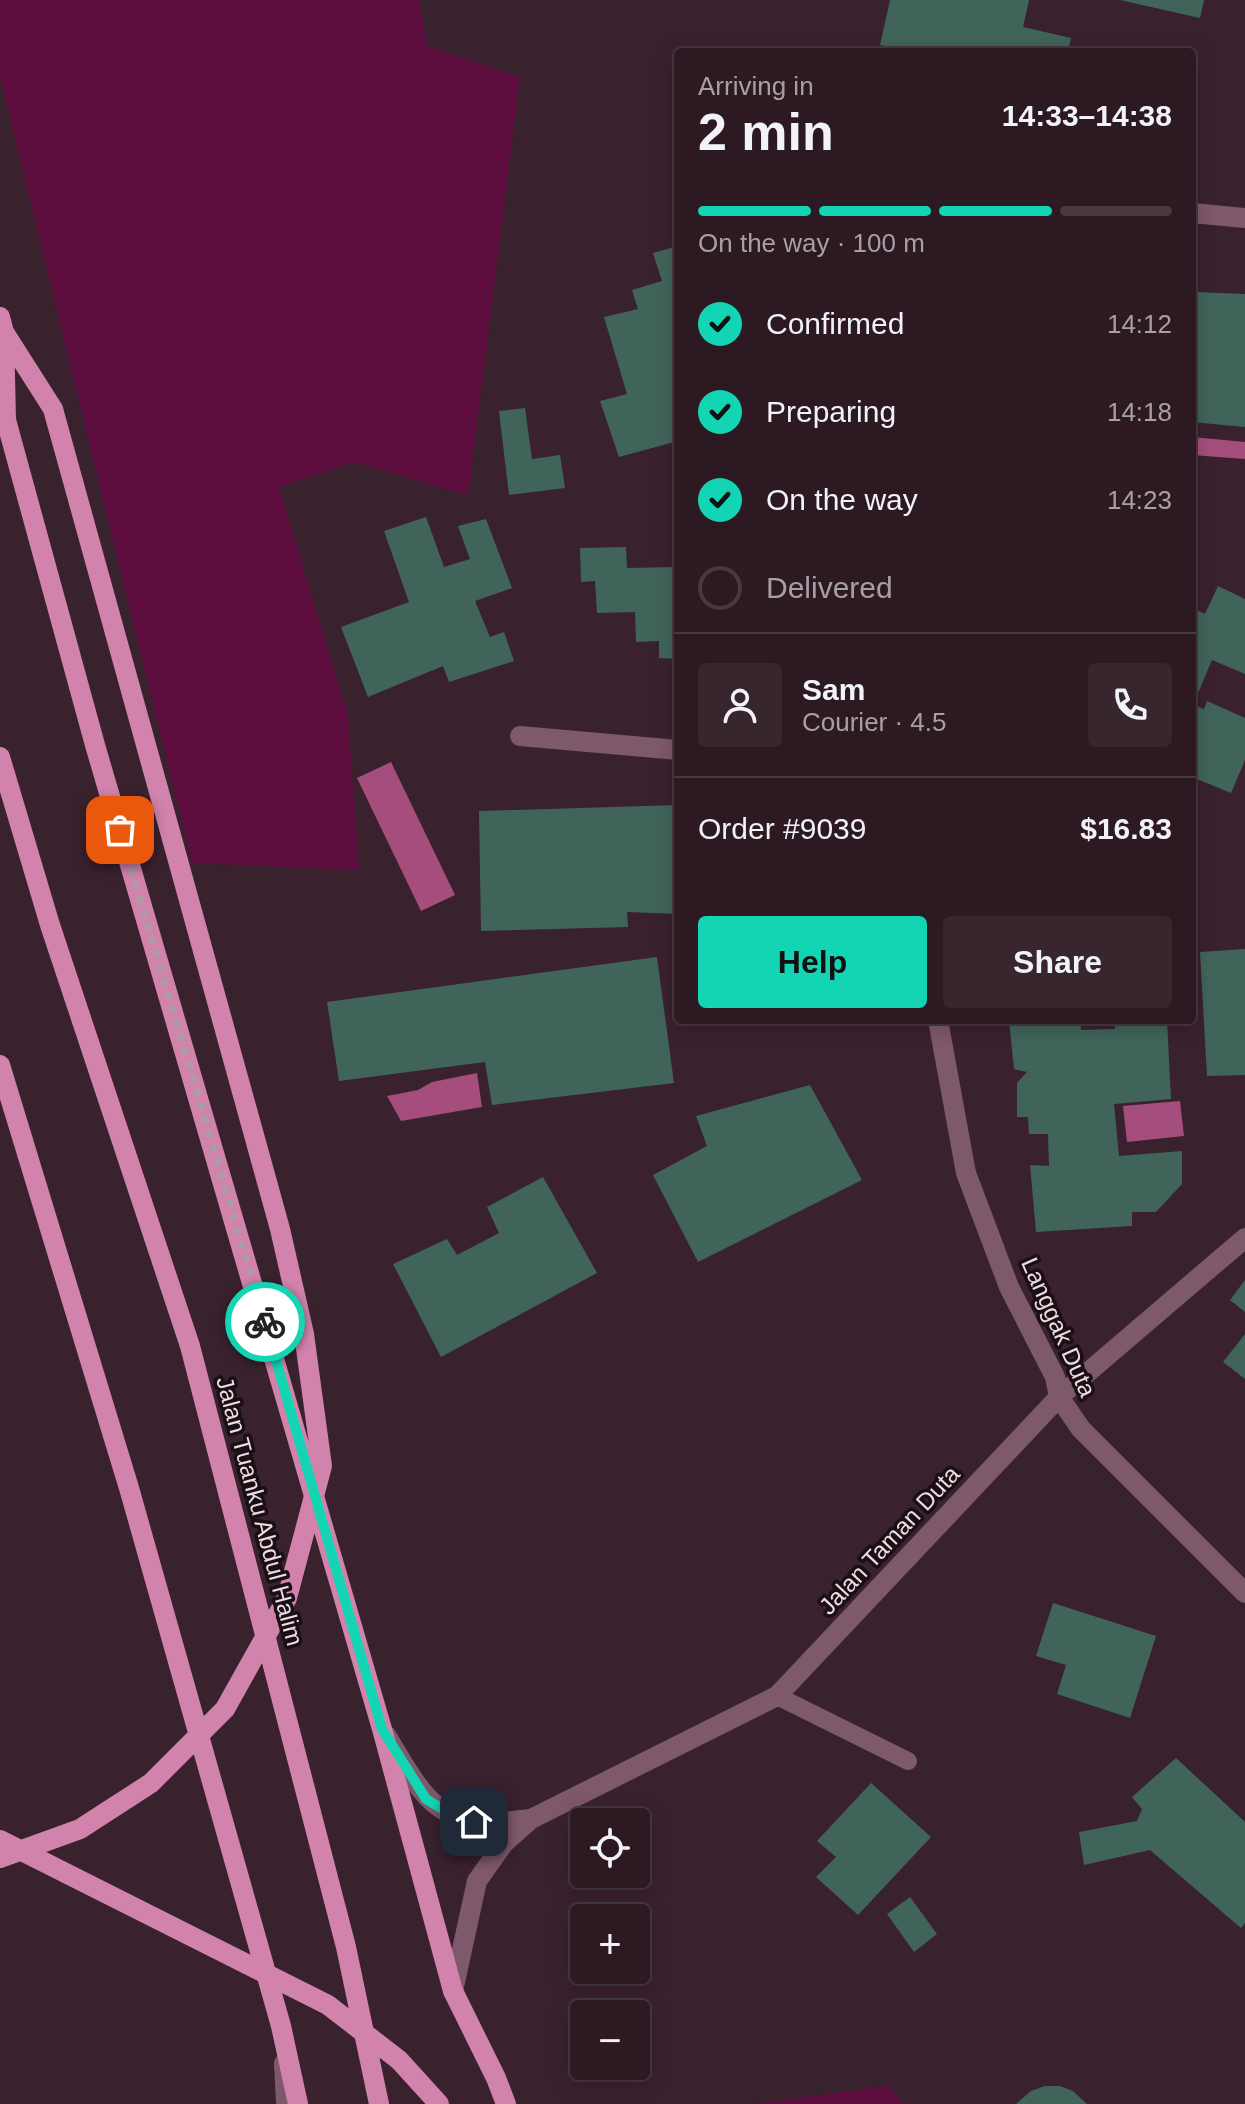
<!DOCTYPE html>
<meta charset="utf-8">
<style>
body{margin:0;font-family:Helvetica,sans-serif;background:#38262f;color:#f1f3f6;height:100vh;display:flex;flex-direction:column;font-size:30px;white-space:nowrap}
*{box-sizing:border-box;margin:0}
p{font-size:26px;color:#a6a0a5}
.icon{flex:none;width:44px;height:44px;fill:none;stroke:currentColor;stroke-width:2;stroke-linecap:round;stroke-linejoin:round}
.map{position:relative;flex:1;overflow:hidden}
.drawer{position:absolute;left:674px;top:48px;width:522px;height:976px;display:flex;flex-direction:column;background:#2c1922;border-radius:8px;box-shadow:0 4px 20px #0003,0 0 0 2px #483840}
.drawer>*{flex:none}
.tools{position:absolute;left:570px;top:1808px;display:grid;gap:16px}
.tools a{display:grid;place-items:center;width:80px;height:80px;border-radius:8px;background:#2c1922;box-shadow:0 4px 20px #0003,0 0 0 2px #483840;font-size:40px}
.pin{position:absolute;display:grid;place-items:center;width:68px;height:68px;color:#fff;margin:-34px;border-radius:16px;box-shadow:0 4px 12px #0006}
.courier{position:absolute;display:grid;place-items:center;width:80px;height:80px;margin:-40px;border:6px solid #14d5b3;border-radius:50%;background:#fff;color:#222;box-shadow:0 2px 10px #0007}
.summary em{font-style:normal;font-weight:700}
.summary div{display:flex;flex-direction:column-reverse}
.summary{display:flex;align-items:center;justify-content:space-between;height:136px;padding:0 24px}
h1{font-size:52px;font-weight:700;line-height:60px}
.bar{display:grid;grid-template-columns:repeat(4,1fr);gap:12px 8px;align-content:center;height:96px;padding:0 24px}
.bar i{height:10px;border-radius:6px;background:#483840}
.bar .selected{background:#14d5b3}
.bar p{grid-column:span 4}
.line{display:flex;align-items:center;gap:20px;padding:0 24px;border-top:2px solid #483840}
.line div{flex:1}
.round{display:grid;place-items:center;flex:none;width:84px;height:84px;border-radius:8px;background:#38262f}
ol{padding:0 24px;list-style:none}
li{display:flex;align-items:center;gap:24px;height:88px}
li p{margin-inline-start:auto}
li .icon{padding:8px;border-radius:50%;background:#14d5b3;color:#111;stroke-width:4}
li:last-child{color:#a6a0a5}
li i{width:44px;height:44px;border:4px solid #483840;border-radius:50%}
.action{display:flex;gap:16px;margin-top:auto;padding:16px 24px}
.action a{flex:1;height:92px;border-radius:8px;background:#14d5b3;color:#111;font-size:32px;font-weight:700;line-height:92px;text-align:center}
.action a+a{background:#38262f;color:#f1f3f6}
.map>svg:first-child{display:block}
.green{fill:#5e0d3f}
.water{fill:#a54e7d}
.building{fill:#41645a}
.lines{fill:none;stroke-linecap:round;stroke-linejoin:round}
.lane{stroke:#7e586b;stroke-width:18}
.street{stroke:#7e586b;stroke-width:20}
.primary{stroke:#d183ab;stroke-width:20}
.done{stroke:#af9ba4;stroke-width:8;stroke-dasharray:0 14.4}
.route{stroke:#14d5b3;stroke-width:10}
.labels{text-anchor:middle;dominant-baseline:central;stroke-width:7;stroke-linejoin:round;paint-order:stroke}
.street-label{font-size:24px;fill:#eedce4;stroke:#1a0f15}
</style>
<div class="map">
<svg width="1245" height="2104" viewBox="0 0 1245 2104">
<rect width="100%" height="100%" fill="#3a212e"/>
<path class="green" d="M 0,0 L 419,0 L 427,46 L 520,77 L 468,495 L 354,462 L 279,487 L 348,716 L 359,870 L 192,863 L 0,77 Z
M 888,2086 L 904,2104 L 754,2104 Z"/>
<path class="water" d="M 1192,437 L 1245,442 L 1245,459 L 1192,455 Z
M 391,762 L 455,895 L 421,911 L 357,778 Z
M 477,1073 L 482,1107 L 401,1121 L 387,1096 L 418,1090 L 432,1082 Z
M 1180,1101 L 1184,1136 L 1127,1142 L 1123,1106 Z"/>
<path class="building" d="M 890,0 L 1029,0 L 1023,27 L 1071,38 L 1068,52 L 915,52 L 880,45 Z
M 1120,0 L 1204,0 L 1200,18 Z
M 678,246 L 678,441 L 619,457 L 600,401 L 627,394 L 604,317 L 638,309 L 632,290 L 662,281 L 653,253 Z
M 1196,292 L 1245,294 L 1245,427 L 1192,422 L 1192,337 Z
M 525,408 L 532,459 L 560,455 L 565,488 L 509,495 L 499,411 Z
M 426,517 L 444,567 L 470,559 L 458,526 L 486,519 L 512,588 L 475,601 L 490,637 L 504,632 L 514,661 L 449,682 L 443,666 L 368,697 L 341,627 L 409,602 L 384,531 Z
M 626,547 L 627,568 L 678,567 L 678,659 L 659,658 L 659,641 L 636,642 L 635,612 L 597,613 L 595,581 L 581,582 L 580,548 Z
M 1218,586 L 1245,599 L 1245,674 L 1212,660 L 1193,705 L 1204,709 L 1207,701 L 1245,718 L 1245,760 L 1231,793 L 1192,777 L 1192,608 L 1205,614 Z
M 678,805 L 678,914 L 627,912 L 628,927 L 481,931 L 479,811 Z
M 1245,949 L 1245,1075 L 1207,1076 L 1200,952 Z
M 657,957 L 674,1083 L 492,1105 L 485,1062 L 339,1081 L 327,1002 Z
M 1009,1020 L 1080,1020 L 1081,1030 L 1115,1029 L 1115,1020 L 1167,1020 L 1171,1099 L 1114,1104 L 1119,1156 L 1182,1151 L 1182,1184 L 1156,1212 L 1132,1212 L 1132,1226 L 1036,1232 L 1030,1165 L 1049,1166 L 1048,1134 L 1029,1134 L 1028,1117 L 1017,1117 L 1017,1083 L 1027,1072 L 1014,1069 Z
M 810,1085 L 862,1180 L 698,1262 L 653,1175 L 707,1146 L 696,1116 Z
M 543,1177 L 597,1273 L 441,1357 L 393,1264 L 447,1239 L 457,1255 L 499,1233 L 487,1207 Z
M 1245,1280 L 1245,1312 L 1230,1300 Z
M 1245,1334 L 1245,1379 L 1223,1362 Z
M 1053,1603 L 1156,1636 L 1130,1718 L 1057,1694 L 1066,1665 L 1036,1656 Z
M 1176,1758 L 1245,1822 L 1245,1923 L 1241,1928 L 1150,1850 L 1084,1865 L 1079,1832 L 1137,1821 L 1142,1809 L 1132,1797 Z
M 871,1783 L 931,1837 L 858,1915 L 816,1877 L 836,1857 L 817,1841 Z
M 910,1897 L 937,1934 L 914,1952 L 887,1914 Z
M 1045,2086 L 1060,2086 L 1073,2091 L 1087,2104 L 1016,2104 L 1031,2091 Z"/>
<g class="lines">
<path class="lane" d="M 777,1696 L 908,1761
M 283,2063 L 285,2104"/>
<path class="street" d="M 1192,213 L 1245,218
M 520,736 L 678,750
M 938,1020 L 966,1173 L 1009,1287 L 1055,1377 L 1059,1397 L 1081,1429 L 1245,1593
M 386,1735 C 410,1773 425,1813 474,1822 C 491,1825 513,1820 531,1819
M 453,1991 L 477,1881 L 504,1843 L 531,1819 L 777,1696 L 1059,1397 L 1245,1238"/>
<path class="primary" d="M 0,317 L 4,332 L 6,420 L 95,745 L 382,1729 L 453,1991 L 496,2078 L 506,2104
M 0,757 L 50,925 L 190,1346 L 346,1947 L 379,2104
M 0,1065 L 129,1488 L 281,2026 L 298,2104
M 0,1840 L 328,2005 L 399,2060 L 439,2104
M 0,1858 L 80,1829 L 151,1783 L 225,1709 L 287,1598 L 322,1466 L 304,1334 L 280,1229 L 53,409 L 4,332"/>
</g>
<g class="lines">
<path class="done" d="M 120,830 L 265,1322"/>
<path class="route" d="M 265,1322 L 382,1729 L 426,1799 L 444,1810 L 474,1822"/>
</g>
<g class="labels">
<g class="street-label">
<text transform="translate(1059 1327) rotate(66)">Langgak Duta</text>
<text transform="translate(260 1511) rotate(75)">Jalan Tuanku Abdul Halim</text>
<text transform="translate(889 1540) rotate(-47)">Jalan Taman Duta</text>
</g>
</g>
</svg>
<div class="tools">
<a><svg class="icon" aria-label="locate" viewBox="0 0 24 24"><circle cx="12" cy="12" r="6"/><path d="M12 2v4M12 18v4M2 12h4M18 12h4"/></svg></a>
<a>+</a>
<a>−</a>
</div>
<div class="pin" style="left:120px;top:830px;background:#ea580c"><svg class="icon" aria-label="bag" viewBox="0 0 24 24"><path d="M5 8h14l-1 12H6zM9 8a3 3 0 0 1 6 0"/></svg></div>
<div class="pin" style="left:474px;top:1822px;background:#1f2937"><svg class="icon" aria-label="home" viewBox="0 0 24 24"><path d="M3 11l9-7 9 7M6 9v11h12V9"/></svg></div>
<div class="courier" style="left:265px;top:1322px"><svg class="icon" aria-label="bike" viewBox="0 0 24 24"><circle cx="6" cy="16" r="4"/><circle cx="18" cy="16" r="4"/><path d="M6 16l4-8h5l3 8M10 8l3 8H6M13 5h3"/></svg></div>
<section class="drawer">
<div class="summary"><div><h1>2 min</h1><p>Arriving in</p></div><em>14:33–14:38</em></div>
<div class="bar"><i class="selected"></i><i class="selected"></i><i class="selected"></i><i></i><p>On the way · 100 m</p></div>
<ol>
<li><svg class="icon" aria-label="check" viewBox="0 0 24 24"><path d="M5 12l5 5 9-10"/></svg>Confirmed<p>14:12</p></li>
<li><svg class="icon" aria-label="check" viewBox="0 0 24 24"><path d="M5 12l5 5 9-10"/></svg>Preparing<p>14:18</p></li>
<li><svg class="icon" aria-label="check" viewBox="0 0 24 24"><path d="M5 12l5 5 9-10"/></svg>On the way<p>14:23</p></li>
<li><i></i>Delivered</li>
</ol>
<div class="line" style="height:144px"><a class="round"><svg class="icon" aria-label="person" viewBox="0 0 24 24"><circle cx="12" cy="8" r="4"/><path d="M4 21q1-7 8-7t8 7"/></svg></a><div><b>Sam</b><p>Courier · 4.5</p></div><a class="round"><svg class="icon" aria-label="phone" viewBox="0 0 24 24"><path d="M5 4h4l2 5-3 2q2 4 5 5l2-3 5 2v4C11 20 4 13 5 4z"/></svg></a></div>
<div class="line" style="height:104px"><div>Order #9039</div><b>$16.83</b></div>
<div class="action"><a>Help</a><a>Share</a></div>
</section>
</div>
